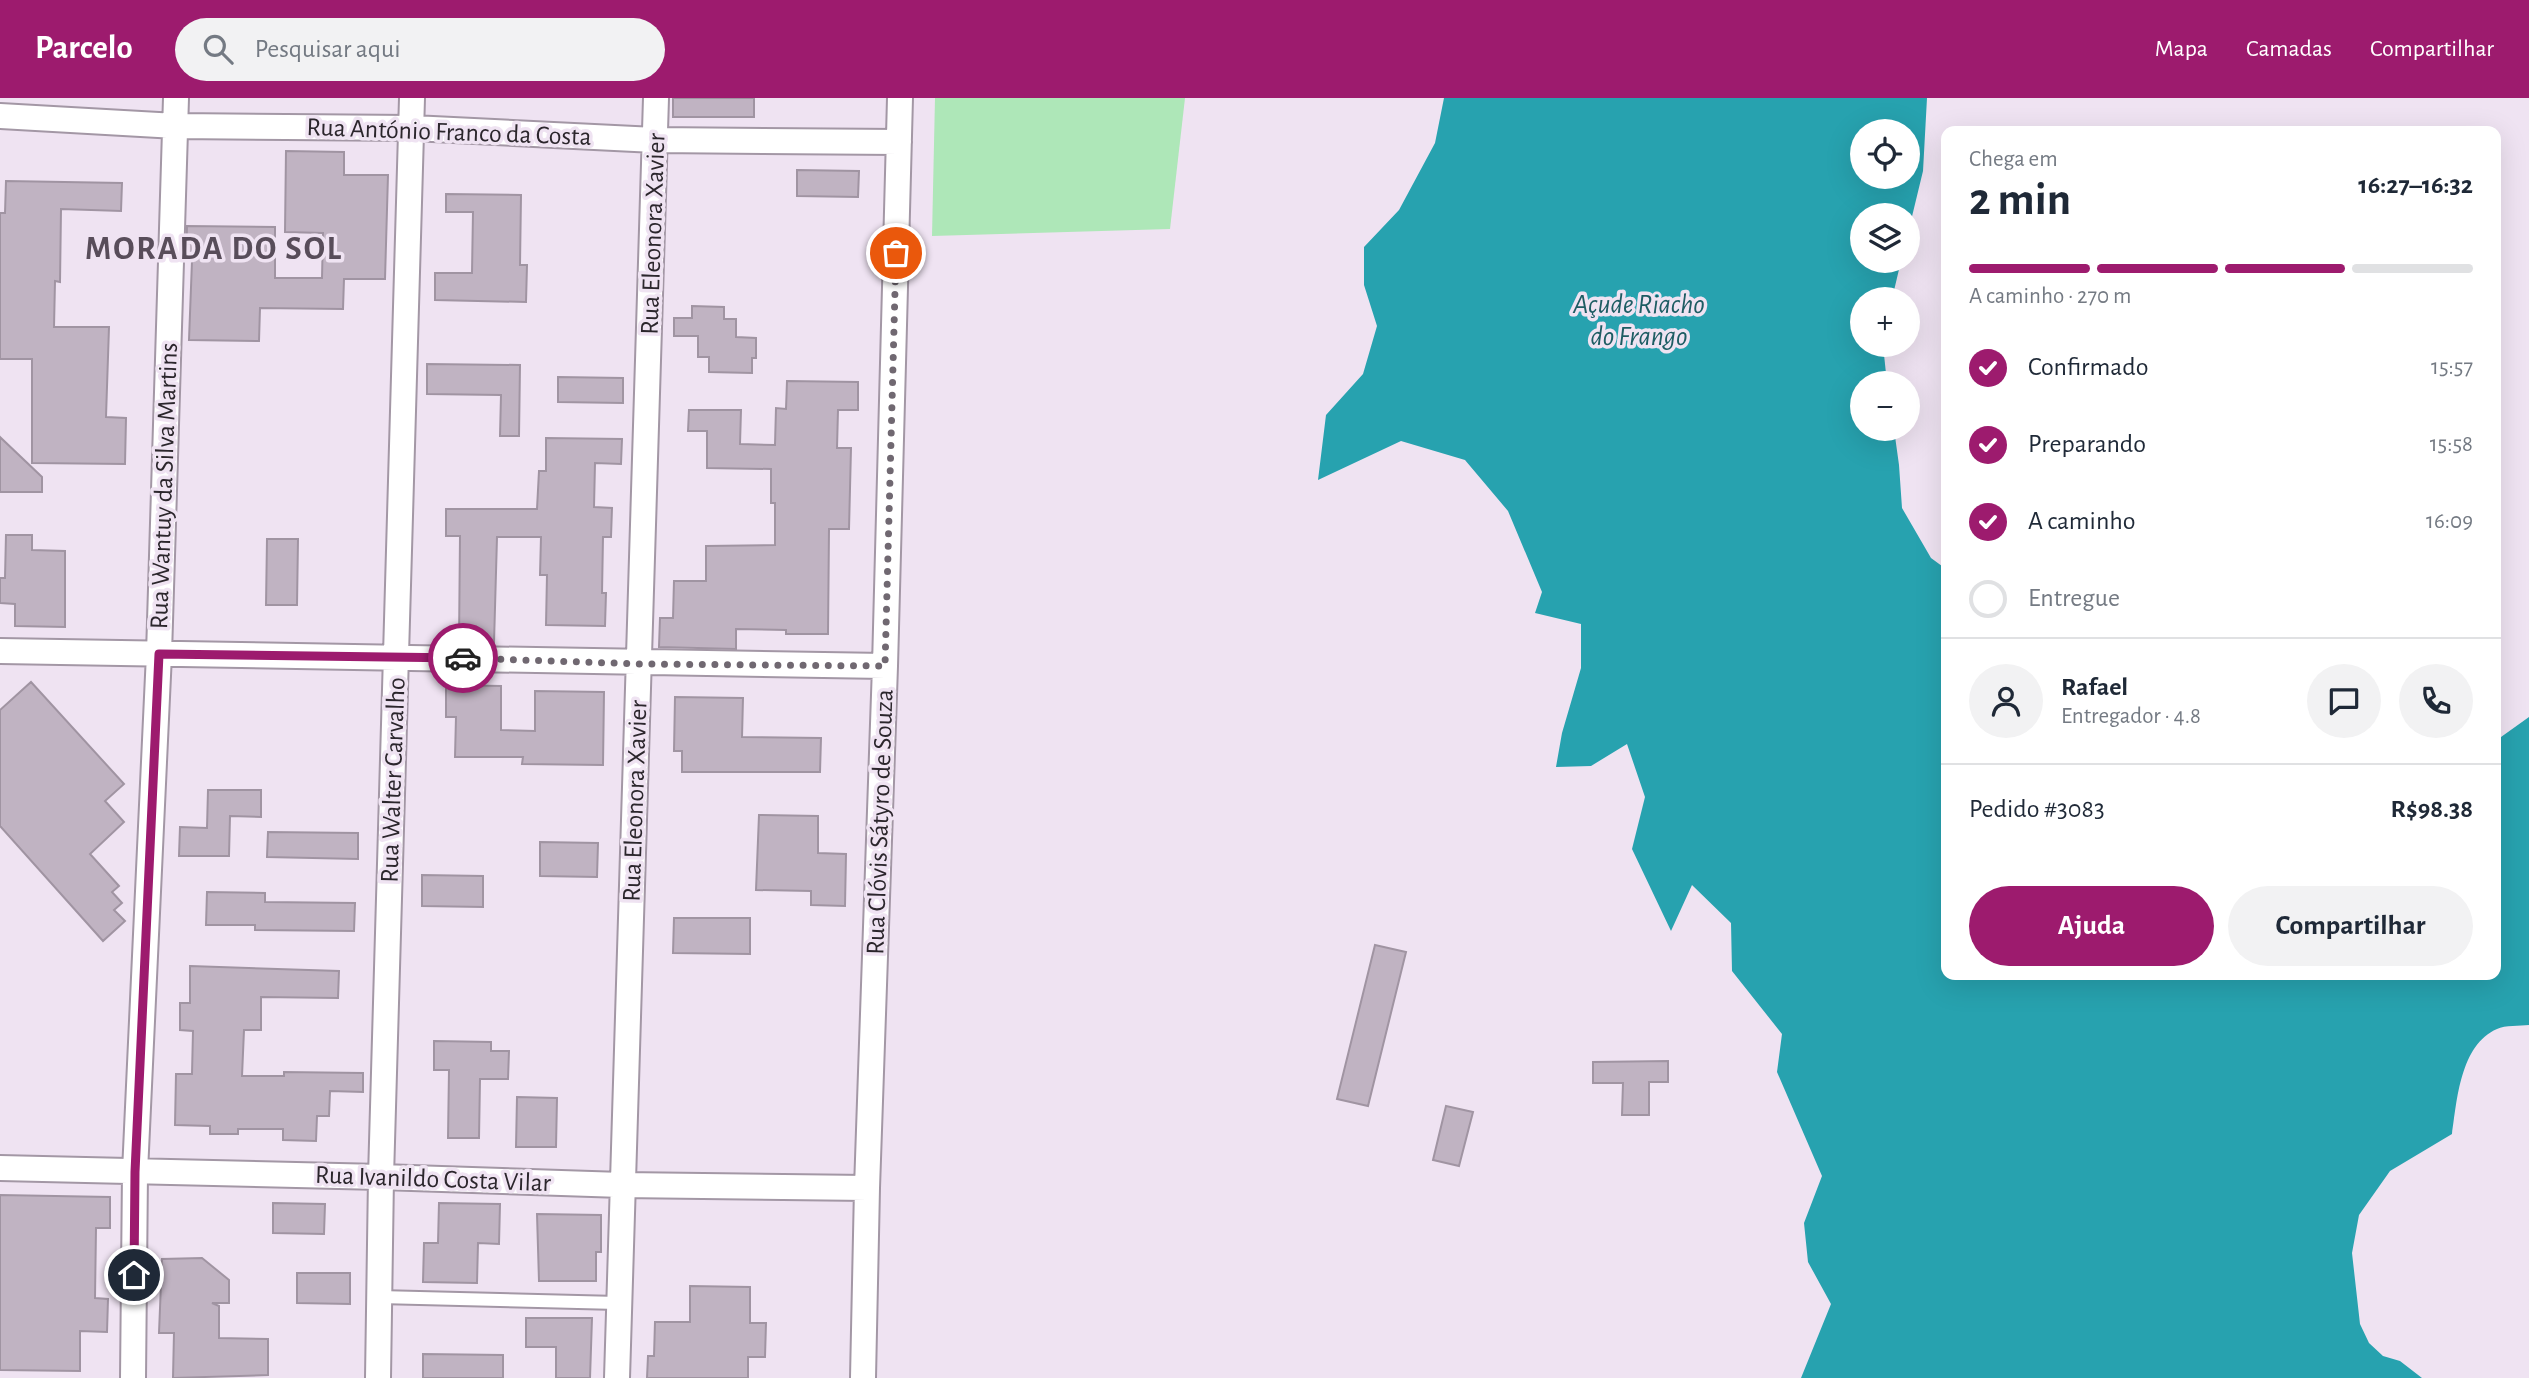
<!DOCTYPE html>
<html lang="pt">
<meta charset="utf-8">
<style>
body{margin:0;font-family:"Alegreya Sans",sans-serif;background:#f2f2f3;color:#1f2937;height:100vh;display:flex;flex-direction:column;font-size:26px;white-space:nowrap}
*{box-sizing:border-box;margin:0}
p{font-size:23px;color:#747a83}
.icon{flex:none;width:38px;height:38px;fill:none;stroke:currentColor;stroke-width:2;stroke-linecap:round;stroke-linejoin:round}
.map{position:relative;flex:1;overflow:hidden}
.sheet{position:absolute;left:1941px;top:28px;width:560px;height:854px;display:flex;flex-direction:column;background:#fff;border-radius:14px;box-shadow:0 7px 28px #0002}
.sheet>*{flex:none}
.fabs{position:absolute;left:1850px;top:21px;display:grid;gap:14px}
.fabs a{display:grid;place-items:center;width:70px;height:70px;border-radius:50%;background:#fff;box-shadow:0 7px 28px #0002;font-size:35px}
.pin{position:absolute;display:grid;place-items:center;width:60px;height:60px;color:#fff;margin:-30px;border:4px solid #fff;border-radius:50%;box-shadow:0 2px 7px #0007}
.courier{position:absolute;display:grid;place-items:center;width:70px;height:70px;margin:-35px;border:5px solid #9d1b6e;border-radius:50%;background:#fff;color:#222;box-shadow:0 2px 9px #0007}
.headline em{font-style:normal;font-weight:600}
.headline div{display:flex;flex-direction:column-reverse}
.headline{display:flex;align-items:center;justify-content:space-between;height:119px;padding:0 28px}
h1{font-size:46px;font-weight:600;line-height:52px}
.bar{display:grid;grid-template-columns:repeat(4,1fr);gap:10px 7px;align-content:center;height:84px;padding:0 28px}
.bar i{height:9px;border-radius:5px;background:#e0e1e3}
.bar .current{background:#9d1b6e}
.bar p{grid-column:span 4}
.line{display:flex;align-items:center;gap:18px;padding:0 28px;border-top:2px solid #e0e1e3}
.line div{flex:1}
.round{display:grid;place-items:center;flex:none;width:74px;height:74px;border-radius:37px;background:#f2f2f3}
ol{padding:0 28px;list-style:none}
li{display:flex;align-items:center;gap:21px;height:77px}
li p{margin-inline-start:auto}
li .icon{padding:7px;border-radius:50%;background:#9d1b6e;color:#fff;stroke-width:4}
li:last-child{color:#747a83}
li i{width:38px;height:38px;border:4px solid #e0e1e3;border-radius:50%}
.button{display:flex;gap:14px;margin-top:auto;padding:14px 28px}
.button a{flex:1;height:80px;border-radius:42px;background:#9d1b6e;color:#fff;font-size:28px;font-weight:600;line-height:80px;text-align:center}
.button a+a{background:#f2f2f3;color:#1f2937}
header{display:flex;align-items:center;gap:42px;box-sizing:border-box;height:98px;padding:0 35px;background:#9d1b6e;color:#fff}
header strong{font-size:33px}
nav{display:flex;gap:38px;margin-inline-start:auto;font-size:24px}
.search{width:490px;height:63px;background:#f2f2f3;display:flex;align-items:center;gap:18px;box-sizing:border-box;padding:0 24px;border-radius:38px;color:#747a83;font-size:26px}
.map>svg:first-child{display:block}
.green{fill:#aee7b8}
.water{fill:#27a2af;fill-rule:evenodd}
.building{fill:#c0b3c2;stroke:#a094a2;stroke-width:2}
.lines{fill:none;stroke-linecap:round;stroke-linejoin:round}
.lane-casing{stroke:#a397a5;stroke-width:16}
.street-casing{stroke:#a397a5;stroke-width:28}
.lane{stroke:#fff;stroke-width:12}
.street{stroke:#fff;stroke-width:24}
.done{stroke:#706871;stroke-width:7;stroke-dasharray:0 12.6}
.route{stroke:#9d1b6e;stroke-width:9}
.labels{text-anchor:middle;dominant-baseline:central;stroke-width:7;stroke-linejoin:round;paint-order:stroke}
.street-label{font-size:26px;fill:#2b262c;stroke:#efe3f2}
.water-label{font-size:28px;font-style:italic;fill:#1d5c63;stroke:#efe3f2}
.district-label{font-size:33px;font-weight:bold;letter-spacing:2px;fill:#584d5a;stroke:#efe3f2}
</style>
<header>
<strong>Parcelo</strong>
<div class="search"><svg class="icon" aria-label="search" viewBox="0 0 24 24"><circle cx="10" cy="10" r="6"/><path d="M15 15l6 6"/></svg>Pesquisar aqui</div>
<nav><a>Mapa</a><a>Camadas</a><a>Compartilhar</a></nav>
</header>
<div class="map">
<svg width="2529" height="1280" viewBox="0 0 2529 1280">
<rect width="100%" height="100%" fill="#efe3f2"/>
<path class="green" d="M 935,0 L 1185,0 L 1170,131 L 932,138 Z"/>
<path class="water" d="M 1444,0 L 1927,0 L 1923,73 L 1908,135 L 1908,117 L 1862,117 L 1862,163 L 1901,163 L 1892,201 L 1862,201 L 1862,247 L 1883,247 L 1887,285 L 1862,285 L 1862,331 L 1894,331 L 1899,367 L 1902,410 L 1931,460 L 1946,471 L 1946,877 L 2496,877 L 2496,660 L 2501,639 L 2529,619 L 2529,927 C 2520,928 2505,927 2497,931 C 2460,947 2457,1003 2452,1036 L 2390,1073 L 2359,1117 L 2352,1155 L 2360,1226 L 2369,1245 L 2383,1258 L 2400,1263 L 2422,1280 L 1801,1280 L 1831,1206 L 1808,1164 L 1804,1125 L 1822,1078 L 1777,974 L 1782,936 L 1732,873 L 1731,825 L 1692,787 L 1671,833 L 1632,751 L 1645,699 L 1627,646 L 1591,668 L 1556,669 L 1562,635 L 1581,570 L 1581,526 L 1535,515 L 1542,494 L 1508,413 L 1465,362 L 1401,343 L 1318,382 L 1326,317 L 1363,276 L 1377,228 L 1364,187 L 1364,149 L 1399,112 L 1435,45 ZM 1862,33 L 1908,33 L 1908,79 L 1862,79 Z"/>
<path class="building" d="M 673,0 L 754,0 L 754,19 L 673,19 Z
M 286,53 L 344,54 L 344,77 L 388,77 L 385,181 L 344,181 L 343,211 L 260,210 L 259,243 L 189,242 L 192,163 L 186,163 L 187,128 L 275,129 L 275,180 L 322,180 L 323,135 L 285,134 Z
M 797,72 L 859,73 L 858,99 L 797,98 Z
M 6,83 L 122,85 L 121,113 L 61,111 L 60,184 L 55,183 L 54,229 L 109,229 L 106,319 L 126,320 L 125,366 L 32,365 L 32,261 L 0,261 L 0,115 L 5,115 Z
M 446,96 L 521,97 L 520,167 L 527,167 L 526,204 L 435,202 L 435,175 L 472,175 L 473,114 L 446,114 Z
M 692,208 L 724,209 L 724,221 L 736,221 L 736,239 L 756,240 L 756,260 L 752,260 L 752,275 L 709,274 L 709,259 L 698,259 L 698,238 L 674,238 L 674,220 L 692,220 Z
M 427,266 L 520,267 L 519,338 L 500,338 L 501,297 L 427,296 Z
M 558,279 L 623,280 L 623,305 L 558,304 Z
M 787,283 L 858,284 L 858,312 L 838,312 L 837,350 L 851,350 L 849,431 L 829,431 L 828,536 L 786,536 L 786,532 L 736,531 L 736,551 L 659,549 L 660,520 L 673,520 L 674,483 L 706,483 L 706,448 L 775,447 L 775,405 L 771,405 L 771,371 L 707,370 L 707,333 L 688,333 L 689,312 L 741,312 L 740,346 L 775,347 L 776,310 L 786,311 Z
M 0,339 L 42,379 L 42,394 L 0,394 Z
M 546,340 L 622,341 L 621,366 L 595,365 L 594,409 L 612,410 L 611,439 L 603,439 L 602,495 L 606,495 L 605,528 L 546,527 L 547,477 L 540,477 L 541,439 L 497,439 L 494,545 L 459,545 L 460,438 L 446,438 L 446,411 L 537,411 L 539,373 L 546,373 Z
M 6,437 L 32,437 L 32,452 L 65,453 L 65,529 L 15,528 L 15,506 L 0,505 L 0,480 L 5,480 Z
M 267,441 L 298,441 L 297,507 L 266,507 Z
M 31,584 L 124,686 L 105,703 L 124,724 L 90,756 L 119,788 L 112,794 L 122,805 L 114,812 L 125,823 L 103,843 L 0,728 L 0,612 Z
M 446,587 L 501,588 L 501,632 L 535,633 L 535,593 L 604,594 L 603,667 L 522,666 L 523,659 L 455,659 L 456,619 L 446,619 Z
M 675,599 L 743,600 L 742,639 L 821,640 L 820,674 L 682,674 L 682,653 L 674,653 Z
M 208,692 L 261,692 L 261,719 L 230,718 L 229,758 L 179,758 L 180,729 L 207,730 Z
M 759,717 L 818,718 L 818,755 L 846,756 L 845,808 L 811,807 L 811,793 L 756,792 Z
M 268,734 L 358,735 L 358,761 L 267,759 Z
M 540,744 L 598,745 L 597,779 L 540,778 Z
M 422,777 L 483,778 L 483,809 L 422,808 Z
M 207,794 L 265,795 L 265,804 L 355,805 L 354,833 L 255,832 L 255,827 L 206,827 Z
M 674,820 L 750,820 L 750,856 L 673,855 Z
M 1375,847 L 1406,854 L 1368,1008 L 1337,1001 Z
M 190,868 L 339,873 L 338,900 L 261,899 L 261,932 L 244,932 L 242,978 L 284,978 L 284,974 L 363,975 L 363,994 L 330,993 L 329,1018 L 317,1018 L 316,1043 L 283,1042 L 283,1031 L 238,1031 L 238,1036 L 210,1036 L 210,1028 L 175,1027 L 176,976 L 192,976 L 193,933 L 180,932 L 180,905 L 190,905 Z
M 434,943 L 491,944 L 491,953 L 509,953 L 508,981 L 480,981 L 479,1040 L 448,1040 L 449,972 L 434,972 Z
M 1668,963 L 1668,984 L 1649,984 L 1649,1017 L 1622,1017 L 1623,985 L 1593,985 L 1593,964 Z
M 517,999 L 557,1000 L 556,1049 L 516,1049 Z
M 1446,1008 L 1473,1014 L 1459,1068 L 1433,1062 Z
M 0,1097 L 110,1099 L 110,1130 L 96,1130 L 95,1200 L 108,1201 L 107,1234 L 80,1233 L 80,1273 L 0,1272 Z
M 273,1105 L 325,1106 L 324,1136 L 273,1135 Z
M 439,1105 L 500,1106 L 499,1146 L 478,1145 L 477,1185 L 423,1184 L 424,1145 L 438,1145 Z
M 537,1116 L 601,1117 L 601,1154 L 596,1154 L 596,1183 L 539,1183 Z
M 202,1160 L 229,1182 L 229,1205 L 212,1205 L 219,1208 L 219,1240 L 268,1241 L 268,1277 L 173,1280 L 174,1235 L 159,1235 L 162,1161 Z
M 297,1175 L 350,1175 L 350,1206 L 297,1205 Z
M 690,1188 L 750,1189 L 750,1225 L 766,1225 L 765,1259 L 748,1259 L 748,1280 L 647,1280 L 648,1258 L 654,1258 L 655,1224 L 690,1224 Z
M 526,1220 L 592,1220 L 590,1280 L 556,1280 L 556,1249 L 526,1249 Z
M 423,1256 L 503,1257 L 503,1280 L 423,1280 Z"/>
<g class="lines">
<g class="lane-casing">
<path id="lane" d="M 379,1199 L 618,1205"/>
</g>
<g class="street-casing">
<path id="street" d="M 0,18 L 176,28 L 412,30 L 655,42 L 899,44
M 0,553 L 885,568
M 0,1070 L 381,1079 L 622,1087 L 867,1090
M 133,1280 L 135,1074 L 159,556 L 176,0
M 378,1280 L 381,1079 L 412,0
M 617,1280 L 656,0
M 863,1280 L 867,1090 L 885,568 L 900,0"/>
</g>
<use href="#lane" class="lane"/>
<use href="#street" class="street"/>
</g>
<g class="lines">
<path class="done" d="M 463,560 L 640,566 L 885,568 L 896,155"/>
<path class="route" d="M 134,1177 L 135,1074 L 159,556 L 463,560"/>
</g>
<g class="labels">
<g class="street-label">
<text transform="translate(449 34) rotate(2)">Rua António Franco da Costa</text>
<text transform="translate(653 136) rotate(-88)">Rua Eleonora Xavier</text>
<text transform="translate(164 388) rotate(-88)">Rua Wantuy da Silva Martins</text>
<text transform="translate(393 682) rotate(-88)">Rua Walter Carvalho</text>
<text transform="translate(635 703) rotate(-88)">Rua Eleonora Xavier</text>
<text transform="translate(880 724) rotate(-88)">Rua Clóvis Sátyro de Souza</text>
<text transform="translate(433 1081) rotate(2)">Rua Ivanildo Costa Vilar</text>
</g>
<g class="water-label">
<text x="1639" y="207">Açude Riacho<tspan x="1639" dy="32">do Frango</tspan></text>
</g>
<g class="district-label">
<text x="214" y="151">MORADA DO SOL</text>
</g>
</g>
</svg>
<div class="fabs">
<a><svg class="icon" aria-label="locate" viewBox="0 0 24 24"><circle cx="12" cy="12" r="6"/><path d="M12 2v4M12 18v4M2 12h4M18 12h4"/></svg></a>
<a><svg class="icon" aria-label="layers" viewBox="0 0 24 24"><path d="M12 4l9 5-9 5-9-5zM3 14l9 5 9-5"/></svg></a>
<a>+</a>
<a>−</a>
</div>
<div class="pin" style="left:896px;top:155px;background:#ea580c"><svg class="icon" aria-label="bag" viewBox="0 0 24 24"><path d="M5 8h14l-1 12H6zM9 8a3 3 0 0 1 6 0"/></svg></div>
<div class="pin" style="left:134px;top:1177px;background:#1f2937"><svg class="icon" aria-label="home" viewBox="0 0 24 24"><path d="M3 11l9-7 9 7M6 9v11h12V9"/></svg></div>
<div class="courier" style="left:463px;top:560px"><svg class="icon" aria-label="car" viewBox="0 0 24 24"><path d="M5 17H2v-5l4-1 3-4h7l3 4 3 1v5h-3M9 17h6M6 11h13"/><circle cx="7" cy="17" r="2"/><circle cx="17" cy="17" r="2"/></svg></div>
<section class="sheet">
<div class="headline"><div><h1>2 min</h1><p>Chega em</p></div><em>16:27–16:32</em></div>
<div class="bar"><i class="current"></i><i class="current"></i><i class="current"></i><i></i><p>A caminho · 270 m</p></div>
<ol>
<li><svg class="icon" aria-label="check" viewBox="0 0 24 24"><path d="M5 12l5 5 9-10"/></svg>Confirmado<p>15:57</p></li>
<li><svg class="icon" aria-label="check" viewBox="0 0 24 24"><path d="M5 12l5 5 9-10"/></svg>Preparando<p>15:58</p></li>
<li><svg class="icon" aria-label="check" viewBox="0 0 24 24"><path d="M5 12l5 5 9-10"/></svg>A caminho<p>16:09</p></li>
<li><i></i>Entregue</li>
</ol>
<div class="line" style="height:126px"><a class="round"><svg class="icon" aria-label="person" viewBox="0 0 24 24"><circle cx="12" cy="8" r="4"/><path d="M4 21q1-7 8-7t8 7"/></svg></a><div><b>Rafael</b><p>Entregador · 4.8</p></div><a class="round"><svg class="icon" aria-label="chat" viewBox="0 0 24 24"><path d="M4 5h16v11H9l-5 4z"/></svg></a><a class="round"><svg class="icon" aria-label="phone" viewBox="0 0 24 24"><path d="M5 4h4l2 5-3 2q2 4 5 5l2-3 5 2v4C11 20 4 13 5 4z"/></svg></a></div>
<div class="line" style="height:91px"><div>Pedido #3083</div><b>R$98.38</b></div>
<div class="button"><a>Ajuda</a><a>Compartilhar</a></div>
</section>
</div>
